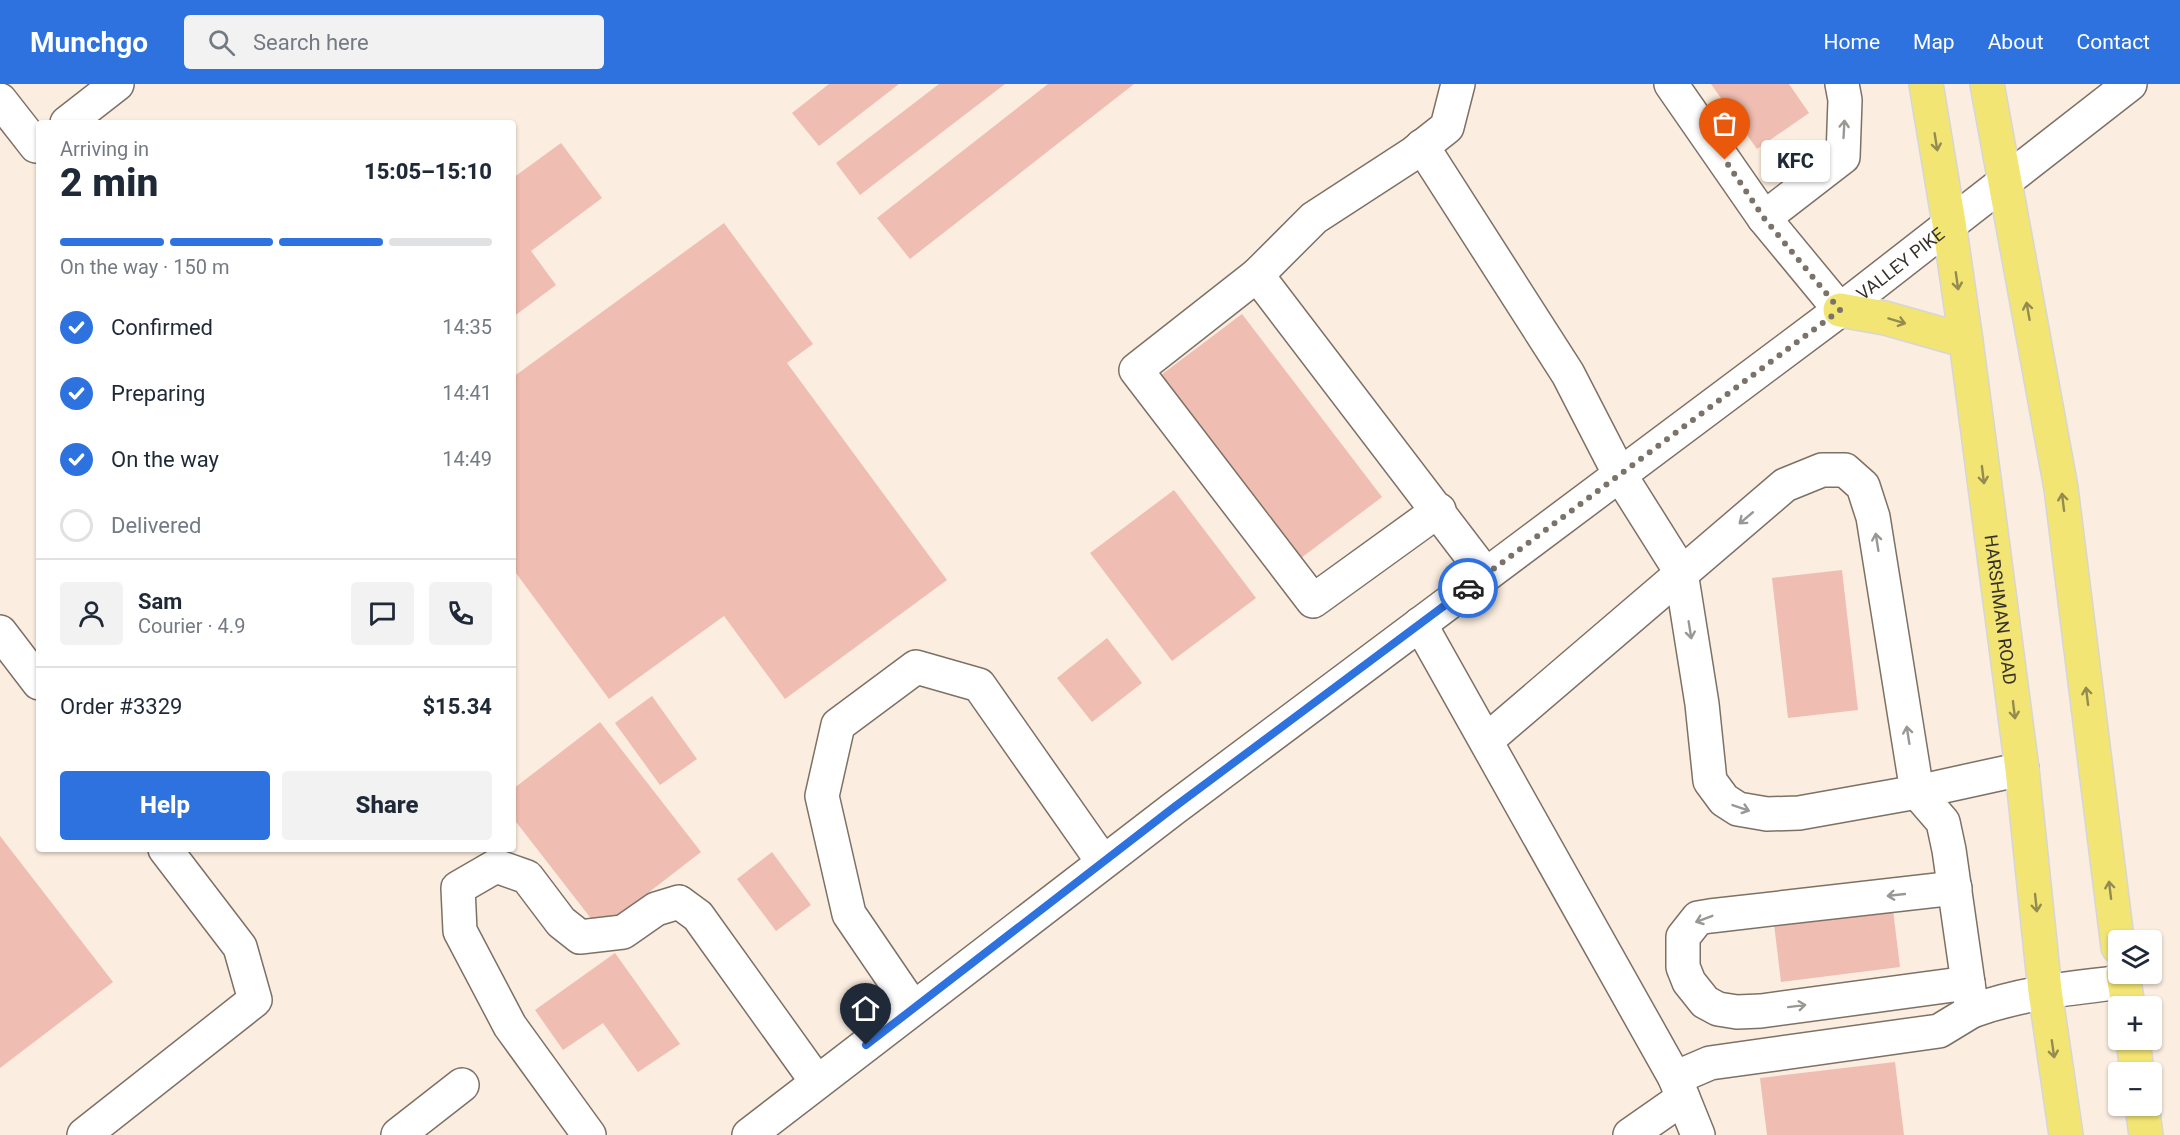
<!DOCTYPE html>
<meta charset="utf-8">
<style>
body{margin:0;font-family:Roboto,sans-serif;background:#f2f2f3;color:#1f2937;height:100vh;display:flex;flex-direction:column;font-size:22px;white-space:nowrap}
*{box-sizing:border-box;margin:0}
p{font-size:20px;color:#747a83}
.icon{flex:none;width:33px;height:33px;fill:none;stroke:currentColor;stroke-width:2;stroke-linecap:round;stroke-linejoin:round}
.map{position:relative;flex:1;overflow:hidden}
.sheet{position:absolute;left:36px;top:36px;width:480px;height:732px;display:flex;flex-direction:column;background:#fff;border-radius:6px;box-shadow:0 2px 4px #0004}
.sheet>*{flex:none}
.fabs{position:absolute;left:2108px;top:846px;display:grid;gap:12px}
.fabs a{display:grid;place-items:center;width:54px;height:54px;border-radius:6px;background:#fff;box-shadow:0 2px 4px #0004;font-size:30px}
.pin{position:absolute;display:grid;place-items:center;width:51px;height:51px;color:#fff;margin:-62px -26px;border-radius:50% 50% 50% 0;rotate:-45deg;box-shadow:0 0 6px #0007}
.pin .icon{rotate:45deg}
.courier{position:absolute;display:grid;place-items:center;width:60px;height:60px;margin:-30px;border:4px solid #2d72df;border-radius:50%;background:#fff;color:#222;box-shadow:0 2px 8px #0007}
.bubble{position:absolute;height:42px;border-radius:6px;background:#fff;box-shadow:0 2px 4px #0004;font-size:20px;font-weight:800;line-height:42px;text-align:center}
.headline em{font-style:normal;font-weight:800}
.headline div{display:flex;flex-direction:column-reverse}
.headline{display:flex;align-items:center;justify-content:space-between;height:102px;padding:0 24px}
h1{font-size:39px;font-weight:800;line-height:45px}
.bar{display:grid;grid-template-columns:repeat(4,1fr);gap:9px 6px;align-content:center;height:72px;padding:0 24px}
.bar i{height:8px;border-radius:4px;background:#e0e1e3}
.bar .selected{background:#2d72df}
.bar p{grid-column:span 4}
.line{display:flex;align-items:center;gap:15px;padding:0 24px;border-top:2px solid #e0e1e3}
.line div{flex:1}
.round{display:grid;place-items:center;flex:none;width:63px;height:63px;border-radius:6px;background:#f2f2f3}
ol{padding:0 24px;list-style:none}
li{display:flex;align-items:center;gap:18px;height:66px}
li p{margin-inline-start:auto}
li .icon{padding:6px;border-radius:50%;background:#2d72df;color:#fff;stroke-width:4}
li:last-child{color:#747a83}
li i{width:33px;height:33px;border:3px solid #e0e1e3;border-radius:50%}
.cta{display:flex;gap:12px;margin-top:auto;padding:12px 24px}
.cta a{flex:1;height:69px;border-radius:6px;background:#2d72df;color:#fff;font-size:24px;font-weight:800;line-height:69px;text-align:center}
.cta a+a{background:#f2f2f3;color:#1f2937}
header{display:flex;align-items:center;gap:36px;box-sizing:border-box;height:84px;padding:0 30px;background:#2d72df;color:#fff}
header strong{font-size:28px}
nav{display:flex;gap:33px;margin-inline-start:auto;font-size:21px}
.search{width:420px;height:54px;background:#f2f2f3;display:flex;align-items:center;gap:15px;box-sizing:border-box;padding:0 21px;border-radius:6px;color:#747a83;font-size:22px}
.map>svg:first-child{display:block}
.building{fill:#efbdb1}
.lines{fill:none;stroke-linecap:round;stroke-linejoin:round}
.minor-casing{stroke:#7d7165;stroke-width:36}
.major-casing{stroke:#d7d6d5;stroke-width:36}
.minor{stroke:#fff;stroke-width:33}
.major{stroke:#f2e574;stroke-width:33}
.oneway{stroke:#9a9895}
.oneway2{stroke:#948b50}
.done{stroke:#7b736a;stroke-width:6;stroke-dasharray:0 10.8}
.route{stroke:#2d72df;stroke-width:8}
.labels{text-anchor:middle;dominant-baseline:central;stroke-width:6;stroke-linejoin:round;paint-order:stroke}
.street-label{font-size:18px;fill:#36312b;stroke:#fbeddf}
</style>
<header>
<strong>Munchgo</strong>
<div class="search"><svg class="icon" aria-label="search" viewBox="0 0 24 24"><circle cx="10" cy="10" r="6"/><path d="M15 15l6 6"/></svg>Search here</div>
<nav><a>Home</a><a>Map</a><a>About</a><a>Contact</a></nav>
</header>
<div class="map">
<svg width="2180" height="1051" viewBox="0 0 2180 1051">
<rect width="100%" height="100%" fill="#fbeddf"/>
<path class="building" d="M 829,0 L 899,0 L 819,62 L 792,29 Z
M 939,0 L 1005,0 L 860,111 L 836,79 Z
M 1048,0 L 1134,0 L 910,175 L 877,134 Z
M 1711,0 L 1789,0 L 1809,29 L 1757,65 Z
M 561,59 L 602,114 L 531,167 L 556,201 L 513,233 L 513,94 Z
M 724,139 L 813,260 L 787,279 L 947,496 L 785,615 L 724,532 L 609,615 L 513,485 L 513,293 Z
M 1242,230 L 1382,413 L 1301,474 L 1161,291 Z
M 1174,406 L 1256,514 L 1172,577 L 1090,469 Z
M 1842,486 L 1858,626 L 1788,634 L 1772,494 Z
M 1107,554 L 1142,599 L 1092,638 L 1057,594 Z
M 652,612 L 697,675 L 660,701 L 615,639 Z
M 600,638 L 701,768 L 600,846 L 513,734 L 513,705 Z
M 0,752 L 113,898 L 0,984 Z
M 772,768 L 811,821 L 776,847 L 737,795 Z
M 1893,826 L 1900,883 L 1781,898 L 1774,840 Z
M 615,869 L 680,960 L 638,988 L 603,939 L 563,966 L 535,926 Z
M 1895,978 L 1904,1051 L 1767,1051 L 1760,994 Z"/>
<g class="lines">
<g class="minor-casing">
<g id="minor">
<path d="M 1458,0 L 1447,43 L 1414,69 L 1314,134 L 1257,191 L 1486,491"/>
<path d="M 1671,0 L 1764,134 L 1843,73 L 1845,16 L 1842,0"/>
<path d="M 0,16 L 36,62 L 39,60"/>
<path d="M 67,39 L 117,0"/>
<path d="M 1422,62 L 1568,290 L 1620,391 L 1681,488 L 1702,620 L 1710,697 L 1724,716 L 1738,725 L 1767,730 L 1799,729 L 1917,708 L 2022,685"/>
<path d="M 1764,134 L 1840,226"/>
<path d="M 1257,191 L 1136,286 L 1313,517 L 1439,426"/>
<path d="M 1420,540 L 1675,994 L 1698,1051"/>
<path d="M 0,548 L 39,599"/>
<path d="M 1487,656 L 1785,401 L 1822,386 L 1845,386 L 1863,402 L 1873,433 L 1917,708 L 1943,738 L 1949,766 L 1972,927 L 1939,947 L 1710,979 L 1675,994"/>
<path d="M 1955,804 L 1710,832 L 1698,834 L 1683,853 L 1683,883 L 1689,898 L 1705,918 L 1718,925 L 1737,928 L 1761,927 L 1968,899"/>
<path d="M 913,924 L 849,830 L 822,712 L 838,641 L 916,583 L 979,601 L 1103,778"/>
<path d="M 1972,927 C 2022,909 2071,904 2124,898"/>
<path d="M 84,1051 L 255,916 L 240,863 L 165,765"/>
<path d="M 398,1051 L 462,1001"/>
<path d="M 589,1051 L 510,942 L 460,847 L 458,804 L 496,782 L 527,793 L 561,838 L 580,853 L 623,848 L 656,825 L 679,818 L 698,832 L 817,998"/>
<path id="s1" d="M 749,1051 L 1173,725 L 1840,226 L 2130,0"/>
<path d="M 1630,1051 L 1683,1014"/>
</g>
</g>
<g class="major-casing">
<g id="major">
<path id="s2" d="M 1926,0 L 1949,139 L 1966,257 L 2022,685 L 2045,907 L 2066,1051"/>
<path d="M 1987,0 L 2061,404 L 2118,863"/>
<path d="M 1840,226 L 1885,234 L 1966,257"/>
<path d="M 2123,890 L 2128,922"/>
<path d="M 2133,956 L 2137,988"/>
<path d="M 2142,1022 L 2146,1051"/>
</g>
</g>
<use href="#minor" class="minor"/>
<use href="#major" class="major"/>
</g>
<defs><path id="oneway-shaft" d="M-6 0H5M1.5-3L5.5 0L1.5 3" fill="none" stroke-width="1.6" stroke-linecap="round" stroke-linejoin="round" transform="scale(1.5)"/></defs>
<g class="oneway">
<use href="#oneway-shaft" transform="translate(1844 45) rotate(-87)"/>
<use href="#oneway-shaft" transform="translate(1746 434) rotate(140)"/>
<use href="#oneway-shaft" transform="translate(1877 458) rotate(-99)"/>
<use href="#oneway-shaft" transform="translate(1690 546) rotate(81)"/>
<use href="#oneway-shaft" transform="translate(1908 651) rotate(-99)"/>
<use href="#oneway-shaft" transform="translate(1741 724) rotate(19)"/>
<use href="#oneway-shaft" transform="translate(1896 811) rotate(174)"/>
<use href="#oneway-shaft" transform="translate(1704 835) rotate(159)"/>
<use href="#oneway-shaft" transform="translate(1797 922) rotate(-7)"/>
</g>
<g class="oneway2">
<use href="#oneway-shaft" transform="translate(1936 58) rotate(81)"/>
<use href="#oneway-shaft" transform="translate(1957 197) rotate(82)"/>
<use href="#oneway-shaft" transform="translate(2028 227) rotate(-100)"/>
<use href="#oneway-shaft" transform="translate(1897 237) rotate(17)"/>
<use href="#oneway-shaft" transform="translate(1983 391) rotate(83)"/>
<use href="#oneway-shaft" transform="translate(2063 418) rotate(-97)"/>
<use href="#oneway-shaft" transform="translate(2087 612) rotate(-97)"/>
<use href="#oneway-shaft" transform="translate(2014 626) rotate(83)"/>
<use href="#oneway-shaft" transform="translate(2110 806) rotate(-97)"/>
<use href="#oneway-shaft" transform="translate(2036 819) rotate(84)"/>
<use href="#oneway-shaft" transform="translate(2053 965) rotate(82)"/>
</g>
<g class="lines">
<path class="done" d="M 1468,504 L 1840,226 L 1764,134 L 1725,76"/>
<path class="route" d="M 866,961 L 1173,724 L 1468,504"/>
</g>
<g class="labels">
<g class="street-label">
<text stroke="none"><textPath href="#s1" startOffset="1444">VALLEY PIKE</textPath></text>
<text stroke="none"><textPath href="#s2" startOffset="531">HARSHMAN ROAD</textPath></text>
</g>
</g>
</svg>
<div class="fabs">
<a><svg class="icon" aria-label="layers" viewBox="0 0 24 24"><path d="M12 4l9 5-9 5-9-5zM3 14l9 5 9-5"/></svg></a>
<a>+</a>
<a>−</a>
</div>
<div class="pin" style="left:1725px;top:76px;background:#ea580c"><svg class="icon" aria-label="bag" viewBox="0 0 24 24"><path d="M5 8h14l-1 12H6zM9 8a3 3 0 0 1 6 0"/></svg></div>
<div class="pin" style="left:866px;top:961px;background:#1f2937"><svg class="icon" aria-label="home" viewBox="0 0 24 24"><path d="M3 11l9-7 9 7M6 9v11h12V9"/></svg></div>
<div class="courier" style="left:1468px;top:504px"><svg class="icon" aria-label="car" viewBox="0 0 24 24"><path d="M5 17H2v-5l4-1 3-4h7l3 4 3 1v5h-3M9 17h6M6 11h13"/><circle cx="7" cy="17" r="2"/><circle cx="17" cy="17" r="2"/></svg></div>
<div class="bubble" style="left:1761px;top:56px;width:69px">KFC</div>
<section class="sheet">
<div class="headline"><div><h1>2 min</h1><p>Arriving in</p></div><em>15:05–15:10</em></div>
<div class="bar"><i class="selected"></i><i class="selected"></i><i class="selected"></i><i></i><p>On the way · 150 m</p></div>
<ol>
<li><svg class="icon" aria-label="check" viewBox="0 0 24 24"><path d="M5 12l5 5 9-10"/></svg>Confirmed<p>14:35</p></li>
<li><svg class="icon" aria-label="check" viewBox="0 0 24 24"><path d="M5 12l5 5 9-10"/></svg>Preparing<p>14:41</p></li>
<li><svg class="icon" aria-label="check" viewBox="0 0 24 24"><path d="M5 12l5 5 9-10"/></svg>On the way<p>14:49</p></li>
<li><i></i>Delivered</li>
</ol>
<div class="line" style="height:108px"><a class="round"><svg class="icon" aria-label="person" viewBox="0 0 24 24"><circle cx="12" cy="8" r="4"/><path d="M4 21q1-7 8-7t8 7"/></svg></a><div><b>Sam</b><p>Courier · 4.9</p></div><a class="round"><svg class="icon" aria-label="chat" viewBox="0 0 24 24"><path d="M4 5h16v11H9l-5 4z"/></svg></a><a class="round"><svg class="icon" aria-label="phone" viewBox="0 0 24 24"><path d="M5 4h4l2 5-3 2q2 4 5 5l2-3 5 2v4C11 20 4 13 5 4z"/></svg></a></div>
<div class="line" style="height:78px"><div>Order #3329</div><b>$15.34</b></div>
<div class="cta"><a>Help</a><a>Share</a></div>
</section>
</div>
